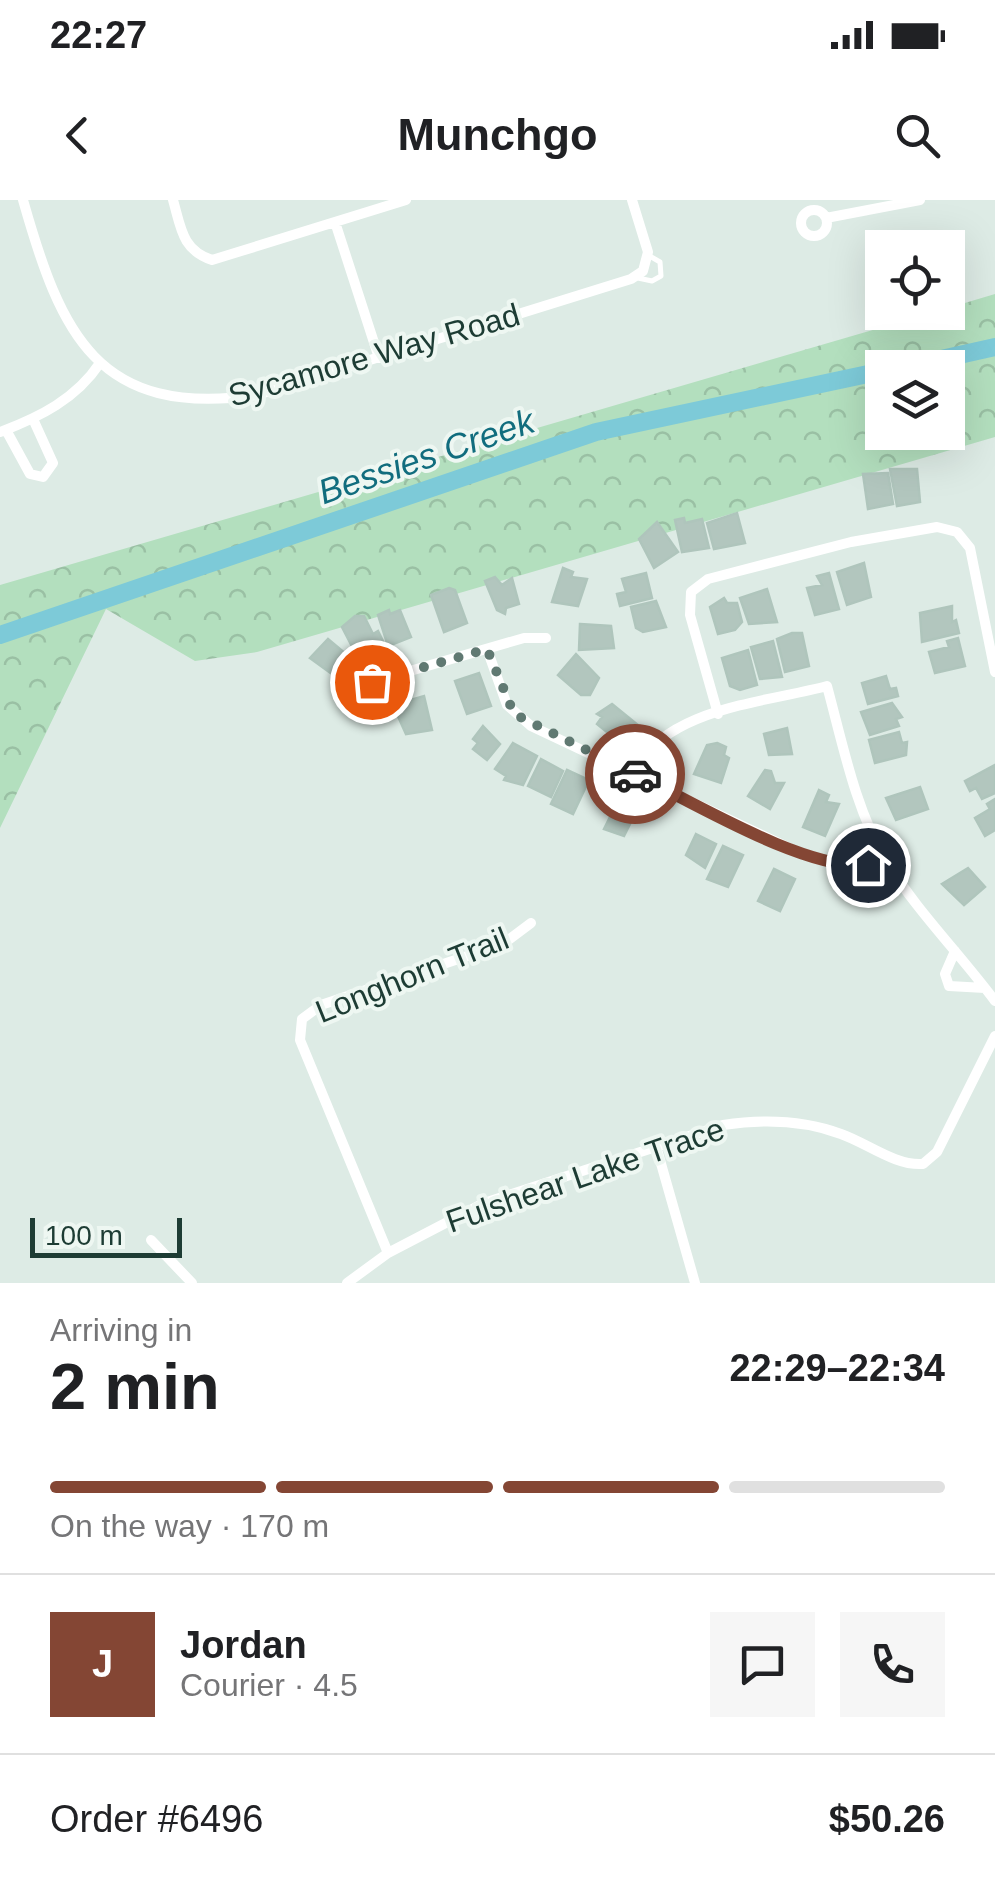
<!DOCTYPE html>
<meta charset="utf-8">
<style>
body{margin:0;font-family:Arial,sans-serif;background:#f6f6f6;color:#202124;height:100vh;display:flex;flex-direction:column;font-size:38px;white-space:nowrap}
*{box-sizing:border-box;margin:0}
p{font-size:32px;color:#757577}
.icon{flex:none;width:55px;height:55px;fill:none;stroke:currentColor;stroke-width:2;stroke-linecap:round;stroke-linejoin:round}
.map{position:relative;height:1083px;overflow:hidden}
.details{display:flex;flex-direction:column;background:#fff;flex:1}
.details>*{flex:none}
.controls{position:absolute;left:865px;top:30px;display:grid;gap:20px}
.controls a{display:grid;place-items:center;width:100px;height:100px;border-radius:0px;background:#fff;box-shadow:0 10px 40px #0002;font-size:50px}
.scale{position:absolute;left:30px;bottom:25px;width:152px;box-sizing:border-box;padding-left:10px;border:5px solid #1d3c34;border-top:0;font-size:28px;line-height:35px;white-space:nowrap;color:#1d3c34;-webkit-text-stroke:8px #eef7f2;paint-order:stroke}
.pin{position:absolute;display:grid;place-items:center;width:85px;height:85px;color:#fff;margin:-42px;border:5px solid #fff;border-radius:50%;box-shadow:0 2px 10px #0007}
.courier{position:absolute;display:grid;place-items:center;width:100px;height:100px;margin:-50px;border:8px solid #844634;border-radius:50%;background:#fff;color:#222;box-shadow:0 2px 12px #0007}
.headline em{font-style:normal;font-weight:700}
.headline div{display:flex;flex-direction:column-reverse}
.headline{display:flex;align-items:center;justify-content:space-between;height:170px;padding:0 50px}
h1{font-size:65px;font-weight:700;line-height:75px}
.bar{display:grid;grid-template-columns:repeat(4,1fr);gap:15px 10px;align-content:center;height:120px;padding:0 50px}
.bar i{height:12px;border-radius:8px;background:#e0e0e0}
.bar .on{background:#844634}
.bar p{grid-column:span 4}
.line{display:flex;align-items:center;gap:25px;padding:0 50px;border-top:2px solid #e0e0e0}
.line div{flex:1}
.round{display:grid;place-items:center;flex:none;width:105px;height:105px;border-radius:0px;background:#f6f6f6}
.status{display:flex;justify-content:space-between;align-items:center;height:70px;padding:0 50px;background:#fff;direction:ltr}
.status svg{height:28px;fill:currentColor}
header{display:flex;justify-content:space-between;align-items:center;height:130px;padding:0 50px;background:#fff;font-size:45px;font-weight:700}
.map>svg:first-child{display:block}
.forest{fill:url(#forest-crowns);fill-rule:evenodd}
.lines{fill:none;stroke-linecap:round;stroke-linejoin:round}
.river{stroke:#7dcad8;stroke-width:18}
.building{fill:#b2c6be;stroke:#afc5bc;stroke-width:2.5}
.service{stroke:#fff;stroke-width:5}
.minor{stroke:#fff;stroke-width:10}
.done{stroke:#607972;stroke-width:10;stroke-dasharray:0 18}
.route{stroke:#844634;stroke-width:12}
.labels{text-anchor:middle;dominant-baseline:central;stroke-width:8;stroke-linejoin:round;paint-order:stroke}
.street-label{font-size:32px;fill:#1d3c34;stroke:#eef7f2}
.water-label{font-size:35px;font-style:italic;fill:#116d7e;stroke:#eef7f2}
</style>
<div class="status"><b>22:27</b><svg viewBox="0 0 49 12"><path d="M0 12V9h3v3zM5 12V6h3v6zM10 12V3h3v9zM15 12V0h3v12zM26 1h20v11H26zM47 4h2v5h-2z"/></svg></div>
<header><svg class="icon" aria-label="back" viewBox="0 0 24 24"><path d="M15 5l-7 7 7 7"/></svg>Munchgo<svg class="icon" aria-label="search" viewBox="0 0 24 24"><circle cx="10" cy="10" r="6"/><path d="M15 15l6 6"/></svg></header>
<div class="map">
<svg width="995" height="1083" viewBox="0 0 995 1083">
<defs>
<pattern id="forest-crowns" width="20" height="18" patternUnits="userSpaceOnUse" patternTransform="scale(2.5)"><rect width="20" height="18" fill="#b3dfbe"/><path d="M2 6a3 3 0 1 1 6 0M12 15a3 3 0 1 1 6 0" fill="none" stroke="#9ac0a4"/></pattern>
</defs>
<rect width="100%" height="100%" fill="#ddebe5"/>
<path class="forest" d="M 995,94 L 995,237 L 257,452 L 195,461 L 106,409 L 0,628 L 0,385 L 931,113 L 948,112 L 948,108 ZM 882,168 L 948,168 L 948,232 L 882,232 Z"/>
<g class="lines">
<path class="river" d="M 901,168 L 995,147
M 0,435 L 596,232 L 882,171"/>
</g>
<path class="building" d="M 890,269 L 917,269 L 920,302 L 897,306 Z
M 888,273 L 893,304 L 868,309 L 863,274 Z
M 737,313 L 745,343 L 714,349 L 707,323 Z
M 684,318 L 685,323 L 702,319 L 709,348 L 682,352 L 675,320 Z
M 657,322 L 678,352 L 654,368 L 639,339 Z
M 864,363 L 871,397 L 847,405 L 837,372 Z
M 563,368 L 573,372 L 571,377 L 587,379 L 578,406 L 552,402 Z
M 646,373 L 652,398 L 620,406 L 617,394 L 626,392 L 622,379 Z
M 829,373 L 839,409 L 815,415 L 807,388 L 822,385 L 817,376 Z
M 495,377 L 502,385 L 512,378 L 519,404 L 506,408 L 505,414 L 497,410 L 485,381 Z
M 449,388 L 455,390 L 467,423 L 444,432 L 431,395 Z
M 767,389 L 777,422 L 749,424 L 740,398 Z
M 724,398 L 727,403 L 737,403 L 742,422 L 735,430 L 718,434 L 710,407 Z
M 656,401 L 666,427 L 643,432 L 636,428 L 631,407 Z
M 952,406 L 952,422 L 956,420 L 959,433 L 922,442 L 920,413 Z
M 389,410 L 390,414 L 400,410 L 411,437 L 388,446 L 378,415 Z
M 355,416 L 364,416 L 373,434 L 378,431 L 383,441 L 357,456 L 342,427 Z
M 580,424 L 611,426 L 614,448 L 579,450 Z
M 792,433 L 802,433 L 809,466 L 785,472 L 777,439 Z
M 958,438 L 965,466 L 935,473 L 929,452 L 949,447 L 947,441 Z
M 328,439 L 347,455 L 332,474 L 310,458 Z
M 773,441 L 782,477 L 760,479 L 751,447 Z
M 748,450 L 757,485 L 740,490 L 730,486 L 722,458 Z
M 576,454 L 599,478 L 590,495 L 581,495 L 558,475 Z
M 479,473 L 491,506 L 467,514 L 455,481 Z
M 886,476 L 890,489 L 896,488 L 898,496 L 868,504 L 862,483 Z
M 424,496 L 432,530 L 406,534 L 393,505 Z
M 892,503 L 902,517 L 896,519 L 899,526 L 870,535 L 861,512 Z
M 612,504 L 639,526 L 626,535 L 629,538 L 623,545 L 597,524 L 602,517 L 597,514 Z
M 483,526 L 500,544 L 487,560 L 473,549 L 478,543 L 473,539 Z
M 787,528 L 792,554 L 769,555 L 764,534 Z
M 899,532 L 902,543 L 907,542 L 906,555 L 875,563 L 869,540 Z
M 513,543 L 537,556 L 523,585 L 504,580 L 506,576 L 495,569 Z
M 717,543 L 726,547 L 724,555 L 729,558 L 721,583 L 694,574 L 707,545 Z
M 541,559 L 563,571 L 551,597 L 528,586 Z
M 995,565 L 995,593 L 982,599 L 976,588 L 970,591 L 965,581 Z
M 567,570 L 589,580 L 573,614 L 551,604 Z
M 765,570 L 771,571 L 775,583 L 784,583 L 770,609 L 748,596 Z
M 920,587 L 928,609 L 896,620 L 886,598 Z
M 819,590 L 829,595 L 826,602 L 839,604 L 825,636 L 803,627 Z
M 621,595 L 640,604 L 624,636 L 604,629 Z
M 995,599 L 995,630 L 985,636 L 975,618 L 990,609 L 987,604 Z
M 696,634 L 716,644 L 705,668 L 686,655 Z
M 723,646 L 743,655 L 728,687 L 707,679 Z
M 968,668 L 985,687 L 964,705 L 942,684 Z
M 774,669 L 795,679 L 780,711 L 758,701 Z"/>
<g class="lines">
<path class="service" d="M 638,78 L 652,81 L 661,76 L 660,62 L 648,55"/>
<path class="minor" d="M 23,0 C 61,134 97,218 257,195 L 631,79 L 643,71 L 648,52 L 632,0
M 173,0 C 181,28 182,50 212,60 L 406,0
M801 23a13 13 0 1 1 26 0a13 13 0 1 1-26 0Z
M 826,18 L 920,0
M 335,22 L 379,158
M 6,230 L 30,274 L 43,277 L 53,263 L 33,219
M 0,232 C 40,217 76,199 100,163
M 487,449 L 507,505 L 531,526 L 802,654 L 841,665 L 887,662
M 372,482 L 524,438 L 546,438
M 718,514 L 690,415 L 691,392 L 708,379 L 851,342 L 937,327 L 957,332 L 970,348 L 995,472
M 633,573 C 665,508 763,503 827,486 C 843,545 855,608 886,661 C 917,711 960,754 995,801
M 955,751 L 945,774 L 949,786 L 985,788
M 656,946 L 695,1083
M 151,1040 L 192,1083
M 388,1053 L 300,840 L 302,819 L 321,805 L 503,744 L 531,723
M 347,1083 L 388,1053 L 484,1003 L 723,925 C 763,919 803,920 841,934 C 867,943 895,966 923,964 L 937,952 L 995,836"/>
</g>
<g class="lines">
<path class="done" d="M 372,482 L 487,449 L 514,514 L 635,574"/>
<path class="route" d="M 635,574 C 693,602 806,671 868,665"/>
</g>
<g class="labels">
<g class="street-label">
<text transform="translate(374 155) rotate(-16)">Sycamore Way Road</text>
<text transform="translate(412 775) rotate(-22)">Longhorn Trail</text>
<text transform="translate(585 975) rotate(-19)">Fulshear Lake Trace</text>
</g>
<g class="water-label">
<text transform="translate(426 256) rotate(-19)">Bessies Creek</text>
</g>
</g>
</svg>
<div class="controls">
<a><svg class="icon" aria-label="locate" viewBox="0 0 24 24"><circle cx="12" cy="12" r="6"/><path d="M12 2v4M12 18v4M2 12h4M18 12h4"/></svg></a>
<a><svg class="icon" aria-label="layers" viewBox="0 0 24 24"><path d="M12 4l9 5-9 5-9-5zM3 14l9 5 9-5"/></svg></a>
</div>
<div class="scale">100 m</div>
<div class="pin" style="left:372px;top:482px;background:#ea580c"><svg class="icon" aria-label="bag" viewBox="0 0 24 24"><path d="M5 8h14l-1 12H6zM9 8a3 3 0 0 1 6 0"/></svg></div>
<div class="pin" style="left:868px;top:665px;background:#1f2937"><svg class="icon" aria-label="home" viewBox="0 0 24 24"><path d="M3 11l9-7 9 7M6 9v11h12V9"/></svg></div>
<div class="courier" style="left:635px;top:574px"><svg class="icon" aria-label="car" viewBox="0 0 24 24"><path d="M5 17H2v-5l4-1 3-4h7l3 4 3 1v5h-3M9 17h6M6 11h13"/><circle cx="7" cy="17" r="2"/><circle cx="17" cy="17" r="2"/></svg></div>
</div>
<section class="details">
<div class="headline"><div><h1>2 min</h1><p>Arriving in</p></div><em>22:29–22:34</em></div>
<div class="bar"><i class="on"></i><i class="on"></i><i class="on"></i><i></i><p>On the way · 170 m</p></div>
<div class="line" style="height:180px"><b class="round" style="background:#844634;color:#fff">J</b><div><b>Jordan</b><p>Courier · 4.5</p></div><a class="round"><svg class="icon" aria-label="chat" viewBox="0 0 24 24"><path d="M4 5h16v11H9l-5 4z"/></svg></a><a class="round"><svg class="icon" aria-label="phone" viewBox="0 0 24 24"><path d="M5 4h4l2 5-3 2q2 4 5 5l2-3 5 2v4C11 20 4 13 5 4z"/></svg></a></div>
<div class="line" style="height:130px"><div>Order #6496</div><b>$50.26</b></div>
</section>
